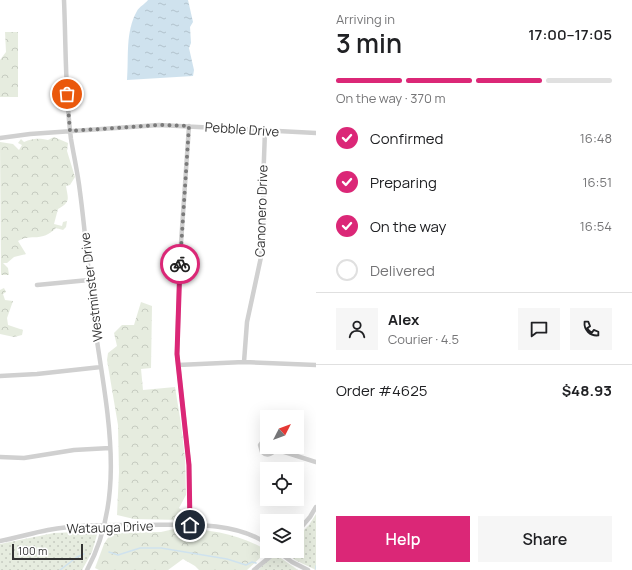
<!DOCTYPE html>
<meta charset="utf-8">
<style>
body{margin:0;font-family:Manrope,sans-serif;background:#f6f6f6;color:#202124;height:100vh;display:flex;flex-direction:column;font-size:15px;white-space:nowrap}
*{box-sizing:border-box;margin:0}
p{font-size:13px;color:#757577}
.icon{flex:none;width:22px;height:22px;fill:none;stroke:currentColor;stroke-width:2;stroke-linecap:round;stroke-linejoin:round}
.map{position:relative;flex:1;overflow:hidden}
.side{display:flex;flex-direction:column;background:#fff;width:316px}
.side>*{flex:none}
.needle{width:26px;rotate:48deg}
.fabs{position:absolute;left:260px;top:410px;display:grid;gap:8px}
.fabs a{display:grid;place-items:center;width:44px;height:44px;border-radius:0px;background:#fff;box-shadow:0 4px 16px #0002;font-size:20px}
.scale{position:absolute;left:12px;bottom:10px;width:71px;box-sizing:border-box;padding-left:4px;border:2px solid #333;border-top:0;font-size:11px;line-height:14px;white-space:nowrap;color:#333;-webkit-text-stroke:3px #fff;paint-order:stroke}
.pin{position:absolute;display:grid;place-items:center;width:34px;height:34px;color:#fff;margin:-17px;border:2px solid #fff;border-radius:50%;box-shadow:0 1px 4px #0007}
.courier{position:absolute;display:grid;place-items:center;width:40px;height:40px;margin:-20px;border:3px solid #db2777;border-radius:50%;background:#fff;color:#222;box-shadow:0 1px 5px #0007}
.summary em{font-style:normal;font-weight:600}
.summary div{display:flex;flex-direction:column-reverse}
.summary{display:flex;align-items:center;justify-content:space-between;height:68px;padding:0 20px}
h1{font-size:26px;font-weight:600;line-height:30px}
.bar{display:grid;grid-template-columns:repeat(4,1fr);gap:6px 4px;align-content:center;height:48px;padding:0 20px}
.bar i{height:5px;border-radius:3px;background:#e0e0e0}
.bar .active{background:#db2777}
.bar p{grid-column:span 4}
.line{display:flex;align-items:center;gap:10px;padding:0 20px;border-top:1px solid #e0e0e0}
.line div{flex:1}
.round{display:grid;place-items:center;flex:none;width:42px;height:42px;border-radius:0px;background:#f6f6f6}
ol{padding:0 20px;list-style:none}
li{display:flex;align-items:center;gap:12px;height:44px}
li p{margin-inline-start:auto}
li .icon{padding:4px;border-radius:50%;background:#db2777;color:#fff;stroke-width:4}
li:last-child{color:#757577}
li i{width:22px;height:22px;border:2px solid #e0e0e0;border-radius:50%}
.cta{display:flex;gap:8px;margin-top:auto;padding:8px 20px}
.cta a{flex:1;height:46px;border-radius:0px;background:#db2777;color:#fff;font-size:16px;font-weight:600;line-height:46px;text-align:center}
.cta a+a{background:#f6f6f6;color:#202124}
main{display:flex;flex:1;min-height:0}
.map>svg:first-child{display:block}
.forest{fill:url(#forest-crowns)}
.park{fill:url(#park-dots)}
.water{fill:url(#water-ripples)}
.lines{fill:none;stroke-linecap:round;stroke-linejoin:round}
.stream{stroke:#cfe2ee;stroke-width:1.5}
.street{stroke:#d0d0d0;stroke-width:4.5}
.done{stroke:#7a7a7a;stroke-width:4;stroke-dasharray:0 7.2}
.route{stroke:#db2777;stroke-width:5}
.labels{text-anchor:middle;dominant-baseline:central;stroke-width:4;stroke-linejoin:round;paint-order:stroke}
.street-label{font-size:13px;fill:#333;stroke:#fff}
</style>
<main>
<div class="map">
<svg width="316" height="570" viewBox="0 0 316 570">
<defs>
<pattern id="forest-crowns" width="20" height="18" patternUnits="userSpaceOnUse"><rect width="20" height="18" fill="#e6ecdf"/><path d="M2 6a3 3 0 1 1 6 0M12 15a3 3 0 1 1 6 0" fill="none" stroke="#c6cbc0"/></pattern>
<pattern id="park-dots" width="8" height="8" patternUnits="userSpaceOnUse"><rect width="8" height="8" fill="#e6ecdf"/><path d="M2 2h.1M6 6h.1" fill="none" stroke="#c6cbc0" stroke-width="1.8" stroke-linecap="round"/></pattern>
<pattern id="water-ripples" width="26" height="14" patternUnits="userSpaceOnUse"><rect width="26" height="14" fill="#cfe2ee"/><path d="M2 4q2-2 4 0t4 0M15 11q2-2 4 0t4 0" fill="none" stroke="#b2c2cd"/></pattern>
</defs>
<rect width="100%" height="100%" fill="#fff"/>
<path class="forest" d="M 5,32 L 18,32 L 18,97 L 0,97 L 0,60 L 6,52 Z
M 54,137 L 68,143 L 67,151 L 75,177 L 70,185 L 66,186 C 68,199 71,202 58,209 L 54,224 L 62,226 L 63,222 L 67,221 L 66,227 L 63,230 L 56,228 C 41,243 32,233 18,241 L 26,254 L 14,257 L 7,263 L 3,263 L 8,268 L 9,275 L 1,275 L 0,142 L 13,144 L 19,150 L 22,145 L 18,143 L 21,139 L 24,142 C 33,138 39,138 48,140 Z
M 4,288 L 6,292 L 3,294 L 5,300 L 13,301 L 7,318 L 8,325 L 23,330 L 22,335 L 14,337 L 0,334 L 0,290 Z
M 141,302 L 152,306 L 151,368 L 141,369 L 143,390 L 175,387 L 181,424 L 185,458 L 186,495 L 179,508 L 185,513 L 180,520 L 134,519 L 117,515 L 119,472 L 118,425 L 107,360 L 108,353 L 117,346 L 114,333 L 122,325 L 134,325 Z
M 174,529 C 204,528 238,533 264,549 L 261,557 L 247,570 L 199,570 L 195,566 L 183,559 L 168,570 L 99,570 L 95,568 L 104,544 L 111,533 L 161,532 Z"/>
<path class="park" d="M 316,514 L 316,570 L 295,560 L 285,551 L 297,551 L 297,537 L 309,525 Z
M 98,531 L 92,552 L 82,570 L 0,570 L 0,544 L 54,533 Z
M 275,554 L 298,570 L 258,570 Z"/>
<path class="water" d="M 148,0 L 188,0 L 193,22 L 190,27 L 191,43 L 189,48 L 194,70 L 193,76 L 127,80 C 129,57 125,32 137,11 C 139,7 145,4 148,0 Z"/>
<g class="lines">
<path class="stream" d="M 109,552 L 118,555 L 140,548 L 161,548 L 227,559 L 246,565 L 252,562 L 256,563
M 316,569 L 316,566
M 60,570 L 77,557 L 84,554"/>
<path class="street" d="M 64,0 C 66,46 65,93 71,139 C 74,157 78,174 80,192 C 86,237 89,282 95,327 C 106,407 128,495 87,570
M 189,126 L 180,258 L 177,354 L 189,465 L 190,525
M 0,138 L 30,134 L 159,125 L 316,133
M 37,285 L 89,280
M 244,362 L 247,322 L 261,257 L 264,225 L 263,185 L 265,131
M 178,365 L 244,362 L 316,365
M 0,376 L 37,374 L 101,367
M 267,440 L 263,441 L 260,445 L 262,452 C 267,457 274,454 275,447
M 275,449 L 316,462
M 0,457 L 24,458 L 74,450 L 110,448
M 297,532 L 310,517 L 316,507
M 0,541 C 16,538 32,533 48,530 C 78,524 111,525 142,525 C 180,525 235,520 267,544
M 277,551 L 292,562 L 308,570
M 254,570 L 277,551"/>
</g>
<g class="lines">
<path class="done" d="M 67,94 L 70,131 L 159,125 L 189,126 L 180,264"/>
<path class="route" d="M 180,264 L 177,354 L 189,465 L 190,525"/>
</g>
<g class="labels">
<g class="street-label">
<text transform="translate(242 129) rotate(4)">Pebble Drive</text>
<text transform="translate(261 211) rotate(-88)">Canonero Drive</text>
<text transform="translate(91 287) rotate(-97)">Westminster Drive</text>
<text transform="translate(110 527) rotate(-2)">Watauga Drive</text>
</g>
</g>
</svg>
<div class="fabs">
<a><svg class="needle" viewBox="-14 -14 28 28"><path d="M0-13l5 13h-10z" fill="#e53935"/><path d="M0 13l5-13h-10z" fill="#757577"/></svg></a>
<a><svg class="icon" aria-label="locate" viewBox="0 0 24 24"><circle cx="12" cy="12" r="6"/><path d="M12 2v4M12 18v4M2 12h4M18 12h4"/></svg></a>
<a><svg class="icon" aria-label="layers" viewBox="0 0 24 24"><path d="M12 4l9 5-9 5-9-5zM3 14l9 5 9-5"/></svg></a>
</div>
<div class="scale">100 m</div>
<div class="pin" style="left:67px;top:94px;background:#ea580c"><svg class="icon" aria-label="bag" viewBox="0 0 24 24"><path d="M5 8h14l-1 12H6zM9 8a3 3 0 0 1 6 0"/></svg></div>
<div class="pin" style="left:190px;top:525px;background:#1f2937"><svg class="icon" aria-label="home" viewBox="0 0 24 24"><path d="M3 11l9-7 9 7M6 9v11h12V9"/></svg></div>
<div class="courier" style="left:180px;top:264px"><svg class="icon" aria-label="bike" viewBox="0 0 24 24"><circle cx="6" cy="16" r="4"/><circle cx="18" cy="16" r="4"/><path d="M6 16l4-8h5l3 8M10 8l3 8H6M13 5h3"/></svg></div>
</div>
<section class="side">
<div class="summary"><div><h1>3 min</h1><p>Arriving in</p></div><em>17:00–17:05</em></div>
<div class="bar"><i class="active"></i><i class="active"></i><i class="active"></i><i></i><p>On the way · 370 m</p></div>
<ol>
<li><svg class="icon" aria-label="check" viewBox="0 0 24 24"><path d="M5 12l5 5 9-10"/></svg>Confirmed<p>16:48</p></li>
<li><svg class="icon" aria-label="check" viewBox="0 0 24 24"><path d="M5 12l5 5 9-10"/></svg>Preparing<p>16:51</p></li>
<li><svg class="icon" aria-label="check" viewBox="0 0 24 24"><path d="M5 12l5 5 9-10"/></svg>On the way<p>16:54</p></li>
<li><i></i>Delivered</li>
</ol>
<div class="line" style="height:72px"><a class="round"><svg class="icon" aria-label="person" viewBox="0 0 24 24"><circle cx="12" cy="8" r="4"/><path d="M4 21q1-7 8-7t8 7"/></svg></a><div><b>Alex</b><p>Courier · 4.5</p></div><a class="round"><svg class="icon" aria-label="chat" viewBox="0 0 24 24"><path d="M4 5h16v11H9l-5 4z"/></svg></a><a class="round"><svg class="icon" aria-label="phone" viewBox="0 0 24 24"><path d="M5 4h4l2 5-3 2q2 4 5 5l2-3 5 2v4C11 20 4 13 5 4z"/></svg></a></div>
<div class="line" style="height:52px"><div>Order #4625</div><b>$48.93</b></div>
<div class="cta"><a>Help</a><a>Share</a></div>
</section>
</main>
